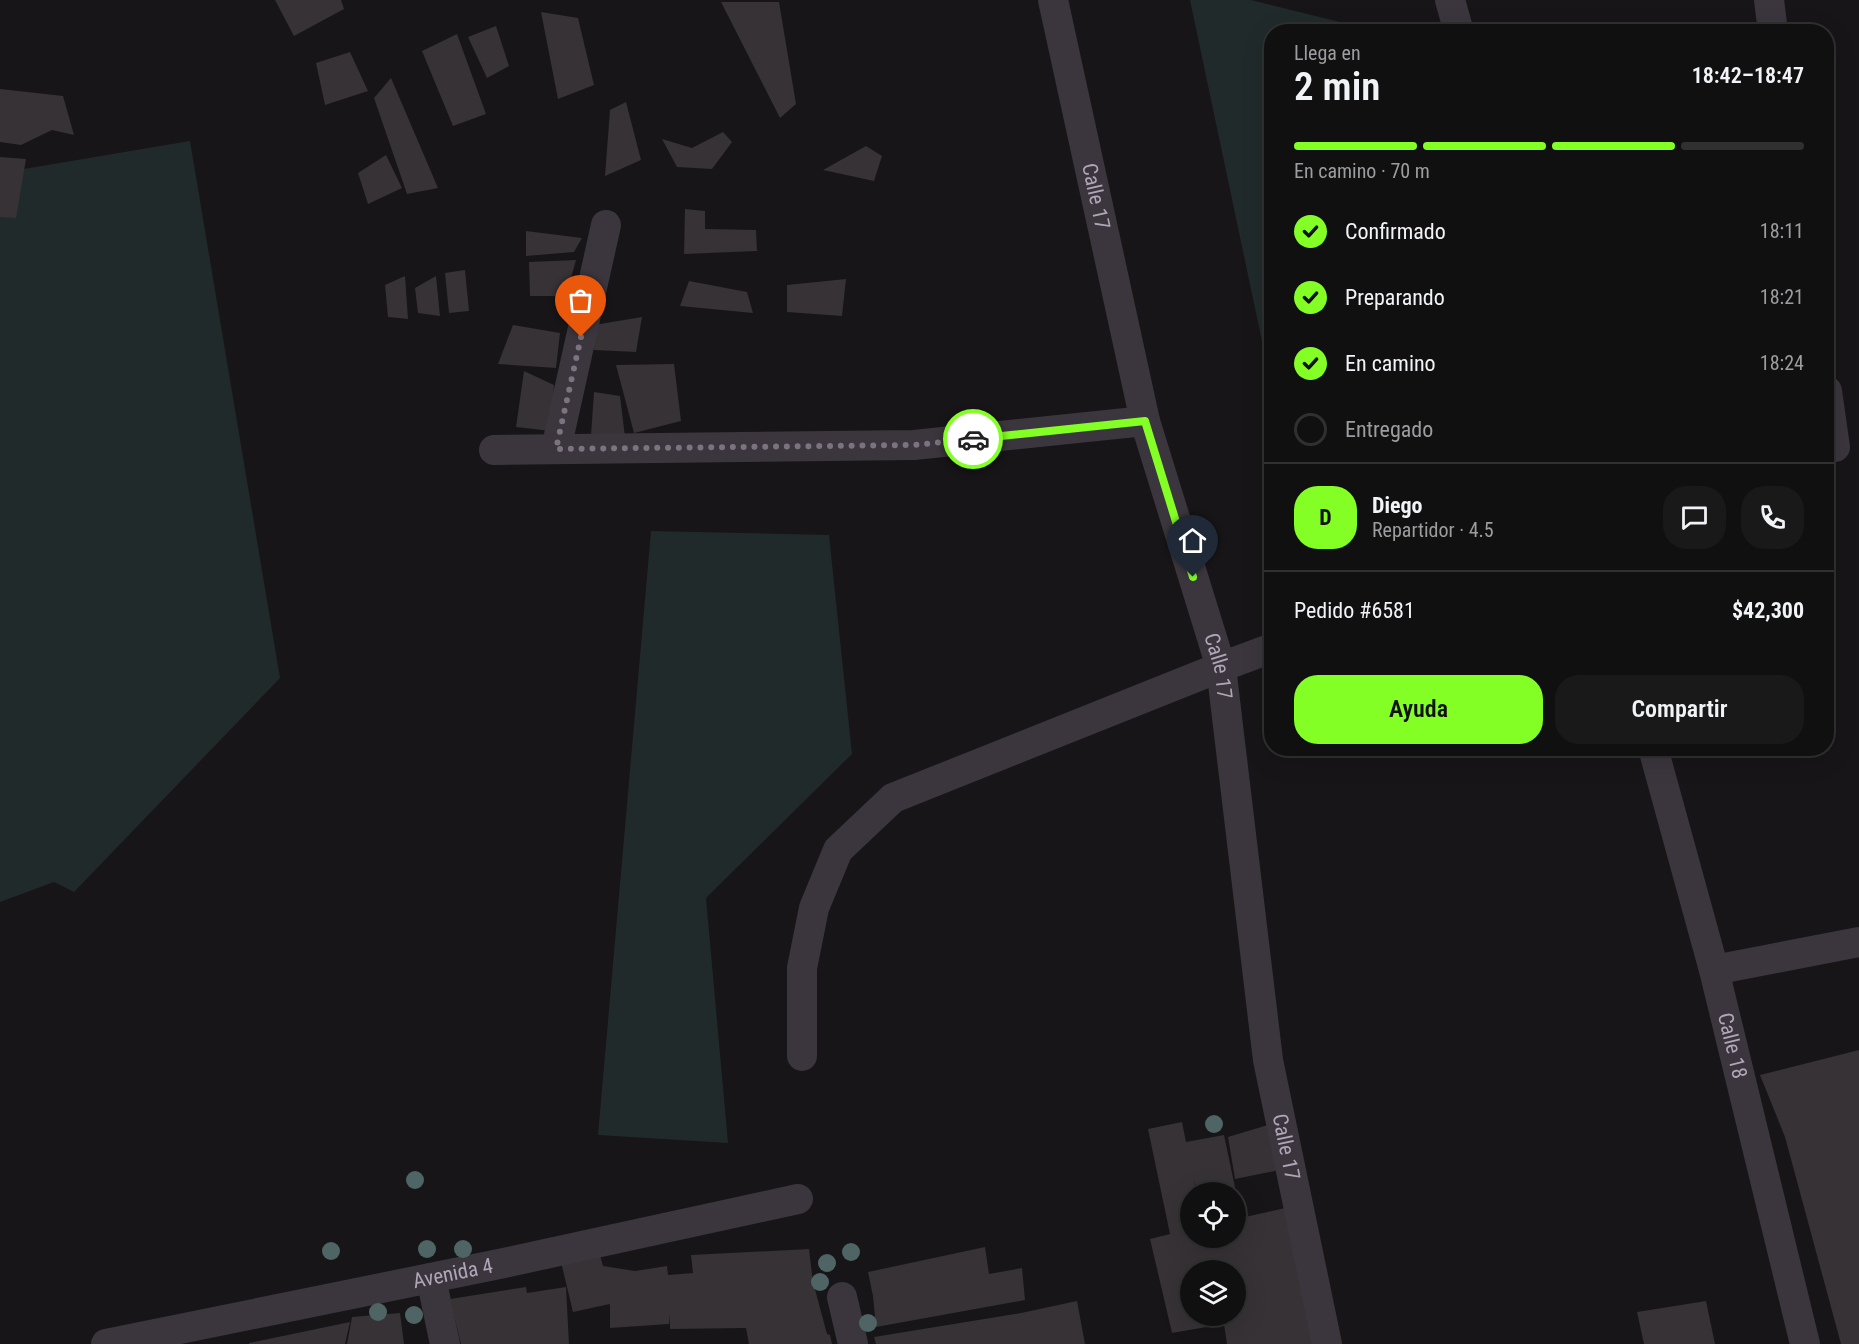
<!DOCTYPE html>
<html lang="es">
<meta charset="utf-8">
<style>
body{margin:0;font-family:"Roboto Condensed",sans-serif;background:#1a191a;color:#f1f3f6;height:100vh;display:flex;flex-direction:column;font-size:22px;white-space:nowrap}
*{box-sizing:border-box;margin:0}
p{font-size:20px;color:#9c9d9f}
.icon{flex:none;width:33px;height:33px;fill:none;stroke:currentColor;stroke-width:2;stroke-linecap:round;stroke-linejoin:round}
.map{position:relative;flex:1;overflow:hidden}
.drawer{position:absolute;left:1264px;top:24px;width:570px;height:732px;display:flex;flex-direction:column;background:#111011;border-radius:24px;box-shadow:0 6px 24px #0002,0 0 0 2px #303031}
.drawer>*{flex:none}
.buttons{position:absolute;left:1180px;top:1182px;display:grid;gap:12px}
.buttons a{display:grid;place-items:center;width:66px;height:66px;border-radius:50%;background:#111011;box-shadow:0 6px 24px #0002,0 0 0 2px #303031;font-size:30px}
.pin{position:absolute;display:grid;place-items:center;width:51px;height:51px;color:#fff;margin:-62px -26px;border-radius:50% 50% 50% 0;rotate:-45deg;box-shadow:0 0 6px #0007}
.pin .icon{rotate:45deg}
.courier{position:absolute;display:grid;place-items:center;width:60px;height:60px;margin:-30px;border:4px solid #83ff25;border-radius:50%;background:#fff;color:#222;box-shadow:0 2px 8px #0007}
.head em{font-style:normal;font-weight:600}
.head div{display:flex;flex-direction:column-reverse}
.head{display:flex;align-items:center;justify-content:space-between;height:102px;padding:0 30px}
h1{font-size:39px;font-weight:600;line-height:45px}
.bar{display:grid;grid-template-columns:repeat(4,1fr);gap:9px 6px;align-content:center;height:72px;padding:0 30px}
.bar i{height:8px;border-radius:4px;background:#303031}
.bar .selected{background:#83ff25}
.bar p{grid-column:span 4}
.line{display:flex;align-items:center;gap:15px;padding:0 30px;border-top:2px solid #303031}
.line div{flex:1}
.round{display:grid;place-items:center;flex:none;width:63px;height:63px;border-radius:24px;background:#1a191a}
ol{padding:0 30px;list-style:none}
li{display:flex;align-items:center;gap:18px;height:66px}
li p{margin-inline-start:auto}
li .icon{padding:6px;border-radius:50%;background:#83ff25;color:#111;stroke-width:4}
li:last-child{color:#9c9d9f}
li i{width:33px;height:33px;border:3px solid #303031;border-radius:50%}
.button{display:flex;gap:12px;margin-top:auto;padding:12px 30px}
.button a{flex:1;height:69px;border-radius:24px;background:#83ff25;color:#111;font-size:24px;font-weight:600;line-height:69px;text-align:center}
.button a+a{background:#1a191a;color:#f1f3f6}
.map>svg:first-child{display:block}
.green{fill:#212a2b}
.building{fill:#363236;fill-rule:evenodd}
.lines{fill:none;stroke-linecap:round;stroke-linejoin:round}
.street{stroke:#3b363d;stroke-width:30}
.tree{fill:#4e6465}
.done{stroke:#7b7380;stroke-width:6;stroke-dasharray:0 10.8}
.route{stroke:#83ff25;stroke-width:8}
.labels{text-anchor:middle;dominant-baseline:central;stroke-width:4.5;stroke-linejoin:round;paint-order:stroke}
.street-label{font-size:21px;fill:#b1a6b8;stroke:#121012}
</style>
<div class="map">
<svg width="1859" height="1344" viewBox="0 0 1859 1344">
<rect width="100%" height="100%" fill="#171517"/>
<path class="green" d="M 1190,0 L 1251,0 L 1356,26 L 1357,31 L 1272,32 L 1272,345 L 1263,346 Z
M 190,141 L 280,678 L 74,892 L 54,882 L 0,902 L 0,173 Z
M 651,531 L 829,535 L 852,754 L 706,898 L 728,1143 L 598,1135 Z"/>
<path class="building" d="M 275,0 L 341,0 L 344,9 L 294,36 Z
M 721,2 L 779,2 L 796,104 L 780,118 Z
M 541,12 L 578,18 L 594,85 L 558,99 Z
M 496,26 L 509,66 L 487,78 L 468,37 Z
M 457,34 L 486,114 L 453,126 L 422,51 Z
M 350,52 L 368,91 L 325,105 L 316,63 Z
M 391,78 L 438,188 L 407,194 L 374,98 Z
M 0,89 L 63,96 L 74,135 L 52,130 L 21,145 L 0,142 Z
M 626,102 L 641,160 L 605,176 L 610,110 Z
M 723,132 L 732,142 L 712,169 L 677,167 L 662,139 L 692,148 Z
M 866,146 L 882,156 L 874,181 L 823,170 Z
M 386,155 L 402,188 L 368,204 L 358,173 Z
M 0,157 L 26,159 L 16,218 L 0,217 Z
M 685,209 L 705,211 L 705,229 L 756,230 L 757,251 L 684,254 Z
M 526,231 L 582,238 L 574,252 L 526,256 Z
M 576,260 L 566,296 L 530,296 L 529,262 Z
M 465,270 L 469,311 L 449,313 L 445,273 Z
M 405,276 L 408,319 L 388,317 L 385,285 Z
M 436,276 L 440,316 L 418,313 L 415,288 Z
M 846,279 L 842,316 L 787,312 L 787,285 Z
M 689,281 L 747,292 L 753,313 L 680,306 Z
M 642,317 L 636,352 L 594,350 L 594,325 Z
M 513,325 L 560,333 L 556,368 L 498,364 Z
M 674,364 L 681,421 L 634,433 L 616,365 Z
M 524,371 L 554,385 L 551,431 L 516,427 Z
M 594,392 L 620,396 L 625,437 L 591,435 Z
M 1859,1050 L 1859,1344 L 1841,1344 L 1785,1137 L 1760,1075 Z
M 1182,1122 L 1186,1142 L 1224,1135 L 1236,1192 L 1197,1192 L 1194,1179 L 1196,1192 L 1191,1192 L 1191,1238 L 1236,1238 L 1236,1219 L 1294,1206 L 1323,1344 L 1227,1344 L 1224,1324 L 1172,1333 L 1150,1239 L 1170,1234 L 1148,1129 ZM 1191,1270 L 1236,1270 L 1236,1316 L 1191,1316 Z
M 1278,1122 L 1290,1168 L 1235,1179 L 1228,1137 Z
M 985,1247 L 989,1274 L 1022,1268 L 1025,1300 L 876,1327 L 873,1296 L 868,1272 Z
M 809,1249 L 813,1282 L 827,1334 L 830,1335 L 832,1344 L 749,1344 L 746,1328 L 670,1329 L 670,1315 L 669,1324 L 610,1328 L 610,1304 L 573,1312 L 561,1262 L 600,1255 L 603,1266 L 635,1271 L 667,1266 L 668,1275 L 693,1273 L 691,1255 Z
M 526,1287 L 527,1293 L 566,1287 L 569,1344 L 461,1344 L 450,1299 Z
M 1077,1301 L 1085,1344 L 876,1344 L 874,1337 L 1021,1313 Z
M 1706,1301 L 1715,1344 L 1644,1344 L 1637,1312 Z
M 400,1313 L 404,1344 L 347,1344 L 352,1317 Z
M 350,1322 L 345,1344 L 249,1344 L 249,1343 Z"/>
<g class="lines">
<g class="street">
<path id="s1" d="M 1053,0 L 1145,421 L 1221,667 L 1268,1060 L 1327,1344"/>
<path d="M 1450,0 L 1459,32"/>
<path d="M 1769,0 L 1773,32"/>
<path d="M 1827,391 L 1835,447"/>
<path d="M 556,449 L 606,225"/>
<path d="M 494,450 L 914,445 L 1145,421"/>
<path id="s2" d="M 1653,748 L 1714,970 L 1805,1344"/>
<path d="M 1714,970 L 1859,942"/>
<path d="M 802,1056 L 802,968 L 814,908 L 838,850 L 893,798 L 1221,667 L 1272,648"/>
<path d="M 431,1278 L 445,1344"/>
<path d="M 842,1297 L 853,1344"/>
<path id="s3" d="M 106,1344 L 504,1263 L 798,1199"/>
</g>
</g>
<g class="tree">
<circle cx="1214" cy="1124" r="9"/>
<circle cx="415" cy="1180" r="9"/>
<circle cx="427" cy="1249" r="9"/>
<circle cx="463" cy="1249" r="9"/>
<circle cx="331" cy="1251" r="9"/>
<circle cx="851" cy="1252" r="9"/>
<circle cx="827" cy="1263" r="9"/>
<circle cx="820" cy="1282" r="9"/>
<circle cx="378" cy="1312" r="9"/>
<circle cx="414" cy="1315" r="9"/>
<circle cx="868" cy="1323" r="9"/>
</g>
<g class="lines">
<path class="done" d="M 581,337 L 556,449 L 914,445 L 973,439"/>
<path class="route" d="M 973,439 L 1145,421 L 1193,577"/>
</g>
<g class="labels">
<g class="street-label">
<text stroke="none"><textPath href="#s1" startOffset="201">Calle 17</textPath></text>
<text stroke="none"><textPath href="#s1" startOffset="687">Calle 17</textPath></text>
<text stroke="none"><textPath href="#s2" startOffset="308">Calle 18</textPath></text>
<text stroke="none"><textPath href="#s1" startOffset="1173">Calle 17</textPath></text>
<text stroke="none"><textPath href="#s3" startOffset="354">Avenida 4</textPath></text>
</g>
</g>
</svg>
<div class="buttons">
<a><svg class="icon" aria-label="locate" viewBox="0 0 24 24"><circle cx="12" cy="12" r="6"/><path d="M12 2v4M12 18v4M2 12h4M18 12h4"/></svg></a>
<a><svg class="icon" aria-label="layers" viewBox="0 0 24 24"><path d="M12 4l9 5-9 5-9-5zM3 14l9 5 9-5"/></svg></a>
</div>
<div class="pin" style="left:581px;top:337px;background:#ea580c"><svg class="icon" aria-label="bag" viewBox="0 0 24 24"><path d="M5 8h14l-1 12H6zM9 8a3 3 0 0 1 6 0"/></svg></div>
<div class="pin" style="left:1193px;top:577px;background:#1f2937"><svg class="icon" aria-label="home" viewBox="0 0 24 24"><path d="M3 11l9-7 9 7M6 9v11h12V9"/></svg></div>
<div class="courier" style="left:973px;top:439px"><svg class="icon" aria-label="car" viewBox="0 0 24 24"><path d="M5 17H2v-5l4-1 3-4h7l3 4 3 1v5h-3M9 17h6M6 11h13"/><circle cx="7" cy="17" r="2"/><circle cx="17" cy="17" r="2"/></svg></div>
<section class="drawer">
<div class="head"><div><h1>2 min</h1><p>Llega en</p></div><em>18:42–18:47</em></div>
<div class="bar"><i class="selected"></i><i class="selected"></i><i class="selected"></i><i></i><p>En camino · 70 m</p></div>
<ol>
<li><svg class="icon" aria-label="check" viewBox="0 0 24 24"><path d="M5 12l5 5 9-10"/></svg>Confirmado<p>18:11</p></li>
<li><svg class="icon" aria-label="check" viewBox="0 0 24 24"><path d="M5 12l5 5 9-10"/></svg>Preparando<p>18:21</p></li>
<li><svg class="icon" aria-label="check" viewBox="0 0 24 24"><path d="M5 12l5 5 9-10"/></svg>En camino<p>18:24</p></li>
<li><i></i>Entregado</li>
</ol>
<div class="line" style="height:108px"><b class="round" style="background:#83ff25;color:#111">D</b><div><b>Diego</b><p>Repartidor · 4.5</p></div><a class="round"><svg class="icon" aria-label="chat" viewBox="0 0 24 24"><path d="M4 5h16v11H9l-5 4z"/></svg></a><a class="round"><svg class="icon" aria-label="phone" viewBox="0 0 24 24"><path d="M5 4h4l2 5-3 2q2 4 5 5l2-3 5 2v4C11 20 4 13 5 4z"/></svg></a></div>
<div class="line" style="height:78px"><div>Pedido #6581</div><b>$42,300</b></div>
<div class="button"><a>Ayuda</a><a>Compartir</a></div>
</section>
</div>
